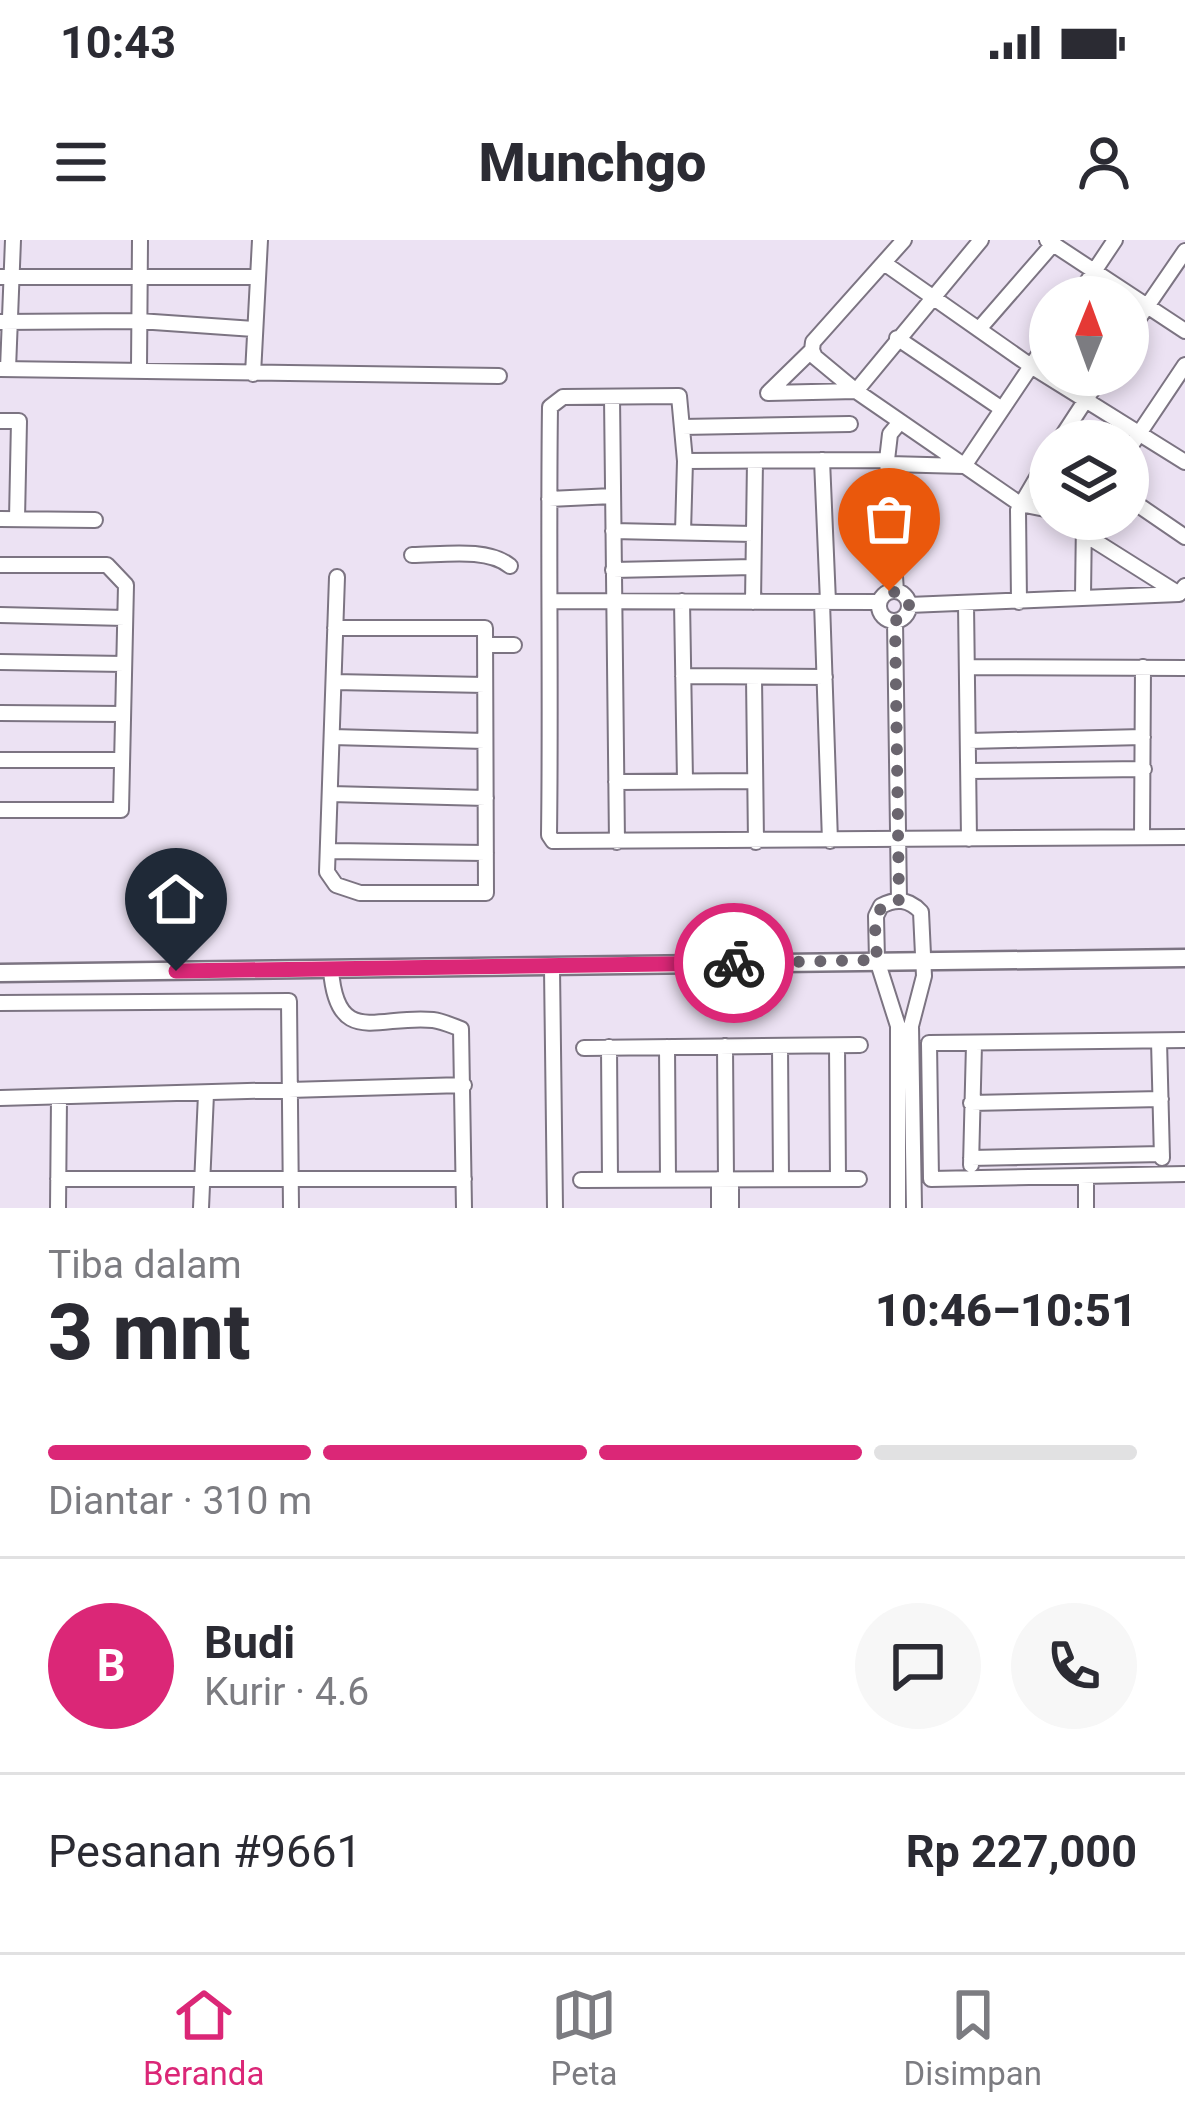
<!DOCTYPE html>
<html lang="id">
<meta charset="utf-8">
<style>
body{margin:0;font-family:Roboto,sans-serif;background:#f7f7f7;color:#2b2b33;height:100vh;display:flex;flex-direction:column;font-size:45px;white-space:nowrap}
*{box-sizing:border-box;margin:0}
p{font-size:39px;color:#7c7c81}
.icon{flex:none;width:66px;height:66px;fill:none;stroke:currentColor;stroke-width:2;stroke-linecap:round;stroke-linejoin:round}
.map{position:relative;height:968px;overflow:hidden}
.sheet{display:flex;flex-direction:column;background:#fff;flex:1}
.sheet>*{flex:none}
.needle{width:78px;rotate:1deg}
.tools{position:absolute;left:1029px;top:36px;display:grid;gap:24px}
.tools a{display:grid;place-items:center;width:120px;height:120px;border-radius:50%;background:#fff;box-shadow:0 6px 18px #0003;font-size:60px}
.pin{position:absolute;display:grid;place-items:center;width:102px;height:102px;color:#fff;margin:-123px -51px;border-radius:50% 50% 50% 0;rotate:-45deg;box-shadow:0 0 12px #0007}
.pin .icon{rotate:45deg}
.courier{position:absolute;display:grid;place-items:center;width:120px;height:120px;margin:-60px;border:9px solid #db2777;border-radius:50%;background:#fff;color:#222;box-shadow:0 3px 15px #0007}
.summary em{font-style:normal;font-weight:800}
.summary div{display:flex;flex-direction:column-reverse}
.summary{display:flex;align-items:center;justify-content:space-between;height:204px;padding:0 48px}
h1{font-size:78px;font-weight:800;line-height:90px}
.bar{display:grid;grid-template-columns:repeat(4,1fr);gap:18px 12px;align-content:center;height:144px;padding:0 48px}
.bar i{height:15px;border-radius:9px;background:#e1e1e2}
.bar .on{background:#db2777}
.bar p{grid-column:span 4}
.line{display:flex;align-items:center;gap:30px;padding:0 48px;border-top:3px solid #e1e1e2}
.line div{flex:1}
.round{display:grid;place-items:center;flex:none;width:126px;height:126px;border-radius:63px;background:#f7f7f7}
.status{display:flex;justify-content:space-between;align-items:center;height:84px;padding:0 60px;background:#fff;direction:ltr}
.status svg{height:33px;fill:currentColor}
header{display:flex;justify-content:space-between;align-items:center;height:156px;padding:0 48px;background:#fff;font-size:54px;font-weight:800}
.dock{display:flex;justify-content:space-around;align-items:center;height:168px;border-top:3px solid #e1e1e2;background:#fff;font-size:33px;color:#7c7c81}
.dock a{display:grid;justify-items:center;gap:6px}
.dock .on{color:#db2777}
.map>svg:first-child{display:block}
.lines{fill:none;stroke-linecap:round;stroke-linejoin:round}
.minor-casing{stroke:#7c7482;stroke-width:18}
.tertiary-casing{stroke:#7c7482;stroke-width:21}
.minor{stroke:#fff;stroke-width:14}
.tertiary{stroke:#fff;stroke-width:16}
.done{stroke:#6a656e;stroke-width:12;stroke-dasharray:0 21.6}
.route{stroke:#db2777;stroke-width:15}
</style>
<div class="status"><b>10:43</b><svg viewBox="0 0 49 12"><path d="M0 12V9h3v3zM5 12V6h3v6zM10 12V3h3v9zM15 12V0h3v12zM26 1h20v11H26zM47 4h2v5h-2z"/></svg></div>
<header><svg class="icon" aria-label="menu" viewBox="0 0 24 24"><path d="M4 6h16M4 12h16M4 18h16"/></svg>Munchgo<svg class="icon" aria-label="person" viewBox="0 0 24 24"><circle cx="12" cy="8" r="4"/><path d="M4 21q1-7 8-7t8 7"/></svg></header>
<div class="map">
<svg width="1185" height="968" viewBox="0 0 1185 968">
<rect width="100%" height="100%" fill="#ece2f3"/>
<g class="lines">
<g class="minor-casing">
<path id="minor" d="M 1047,0 L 1185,91
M 884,23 L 1031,126 L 1185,222
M 0,37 L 258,37
M 1077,57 L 1115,0
M 0,82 L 139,81 L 254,89
M 979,89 L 1053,4
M 1128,94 L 1185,11
M 897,98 L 1002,169
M 812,110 L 815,117 L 856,151 L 1020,264 L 1050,270
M 139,128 L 140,0
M 0,129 L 499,136
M 8,129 L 13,0
M 253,134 L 260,0
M 769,152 L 812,110 L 813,102 L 904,0
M 768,153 L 856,151 L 981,0
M 612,157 L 617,602
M 0,181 L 19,181 L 17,279
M 682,187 L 850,184
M 1059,201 L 1102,135
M 1128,210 L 1185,125
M 822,220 L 828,362
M 887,220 L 890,194 L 900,182
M 685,221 L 887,220 L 896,351
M 889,224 L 964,226 L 1050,98
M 1128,258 L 1185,297
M 549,259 L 613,256
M 0,279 L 95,280
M 613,291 L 753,294
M 683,292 L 685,221 L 679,156 L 563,157 L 550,167 C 548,310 551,452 549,595 L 553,601 L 1185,597
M 1084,294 L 1176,352
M 412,315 C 441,315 487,307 510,326
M 0,325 L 107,325 L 126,345 L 121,570 L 0,570
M 613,330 L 753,327
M879 366a15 15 0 1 1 30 0a15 15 0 1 1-30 0Z
M 1083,356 L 1084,279
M 552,361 L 879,362
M 682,361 L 685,541
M 753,362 L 755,221
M 822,362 L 830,601
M 1019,362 L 1018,270 L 1050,215
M 966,364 L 969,599
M 909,365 L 1179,354 L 1185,346
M 0,375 L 125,378
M 895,381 L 899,660
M 335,388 L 485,388 L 486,653 L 360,653 L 336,645 L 327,632 L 337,337
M 486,405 L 514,405
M 0,422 L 124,424
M 967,427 L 1185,428
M 683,436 L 825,437
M 754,437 L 756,602
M 334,442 L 485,445
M 0,473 L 123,474
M 332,497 L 485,501
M 968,501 L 1143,497
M 0,520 L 122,520
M 969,531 L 1144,529
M 616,542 L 755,541
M 331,554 L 486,558
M 1142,597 L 1143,427
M 329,611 L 486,613
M 552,728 L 555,968
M 331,730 C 337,809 380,774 433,780 C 442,781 453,786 461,789 L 464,968
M 0,763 L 289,761 L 291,968
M 1185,800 L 929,803 L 931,939 L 1185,934
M 1159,801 L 1162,918
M 725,806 L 726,940
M 780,806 L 781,939
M 837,806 L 838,939
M 609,807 L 610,940
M 667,807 L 668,940
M 584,808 L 860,805
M 0,858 L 464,845
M 971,863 L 1161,859
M 971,918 L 1162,914
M 971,925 L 974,804
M 1086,937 L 1086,968
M 58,939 L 464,939
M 719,939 L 719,968
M 731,939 L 731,968
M 581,940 L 859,939
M 58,968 L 59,858
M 201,968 L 206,854
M 898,968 L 898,786 L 877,720 L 876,676 L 881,666 C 896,658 909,659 921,672 L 924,736 L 911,786 L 914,968"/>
</g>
<g class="tertiary-casing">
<path id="tertiary" d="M 0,733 L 1185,718"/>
</g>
<use href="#minor" class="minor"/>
<use href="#tertiary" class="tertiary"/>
</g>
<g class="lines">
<path class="done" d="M 734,723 L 877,720 L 875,686 L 881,667 L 899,660 L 895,381 L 907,374 L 909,365 L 903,354 L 889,351"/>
<path class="route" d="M 176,731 L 734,723"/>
</g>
</svg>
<div class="tools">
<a><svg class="needle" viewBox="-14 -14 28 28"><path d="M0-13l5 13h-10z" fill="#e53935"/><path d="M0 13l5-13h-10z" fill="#7c7c81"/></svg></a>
<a><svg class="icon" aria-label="layers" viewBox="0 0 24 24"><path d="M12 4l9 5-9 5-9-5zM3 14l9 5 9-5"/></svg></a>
</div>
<div class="pin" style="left:889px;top:351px;background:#ea580c"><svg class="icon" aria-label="bag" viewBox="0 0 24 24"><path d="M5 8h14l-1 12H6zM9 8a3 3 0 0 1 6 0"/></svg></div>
<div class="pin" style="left:176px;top:731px;background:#1f2937"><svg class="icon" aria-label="home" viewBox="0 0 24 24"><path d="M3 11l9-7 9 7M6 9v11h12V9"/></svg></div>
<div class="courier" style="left:734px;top:723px"><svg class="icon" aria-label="bike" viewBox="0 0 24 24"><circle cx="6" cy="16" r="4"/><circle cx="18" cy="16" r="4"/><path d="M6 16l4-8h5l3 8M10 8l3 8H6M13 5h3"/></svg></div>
</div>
<section class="sheet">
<div class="summary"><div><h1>3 mnt</h1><p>Tiba dalam</p></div><em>10:46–10:51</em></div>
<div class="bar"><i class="on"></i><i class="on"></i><i class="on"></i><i></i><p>Diantar · 310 m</p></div>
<div class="line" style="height:216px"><b class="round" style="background:#db2777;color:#fff">B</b><div><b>Budi</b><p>Kurir · 4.6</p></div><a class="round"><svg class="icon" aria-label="chat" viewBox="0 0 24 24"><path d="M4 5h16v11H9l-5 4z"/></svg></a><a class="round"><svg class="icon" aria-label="phone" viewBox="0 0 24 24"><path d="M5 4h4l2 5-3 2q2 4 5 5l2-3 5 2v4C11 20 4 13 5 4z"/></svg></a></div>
<div class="line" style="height:156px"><div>Pesanan #9661</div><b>Rp 227,000</b></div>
</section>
<nav class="dock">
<a class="on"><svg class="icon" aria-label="home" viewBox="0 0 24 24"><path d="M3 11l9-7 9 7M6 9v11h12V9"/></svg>Beranda</a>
<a><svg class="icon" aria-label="map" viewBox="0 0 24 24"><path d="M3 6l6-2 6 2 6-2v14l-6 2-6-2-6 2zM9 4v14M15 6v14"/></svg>Peta</a>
<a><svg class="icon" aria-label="saved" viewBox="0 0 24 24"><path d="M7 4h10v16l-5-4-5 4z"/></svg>Disimpan</a>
</nav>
